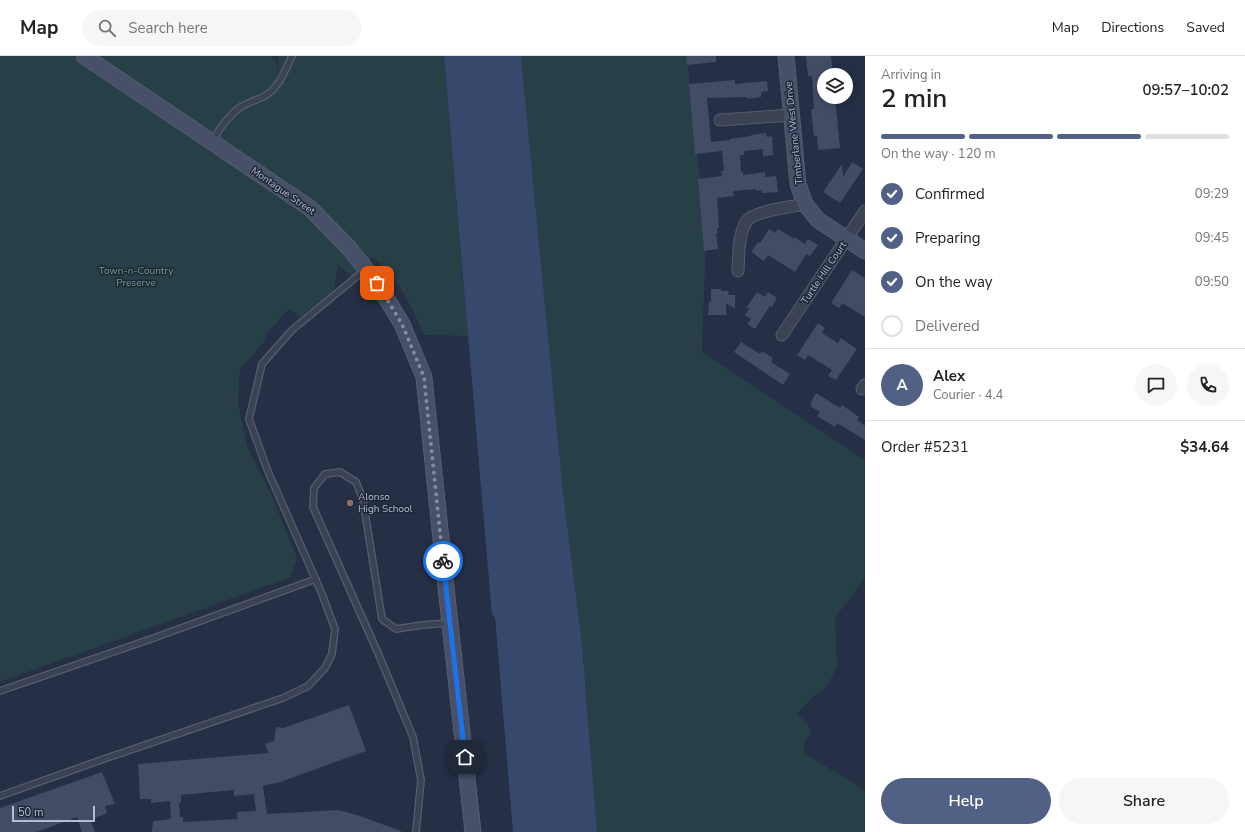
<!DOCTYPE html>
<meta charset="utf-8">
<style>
body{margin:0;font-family:"Nunito Sans",sans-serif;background:#f6f6f6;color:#222;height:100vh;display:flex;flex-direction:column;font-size:15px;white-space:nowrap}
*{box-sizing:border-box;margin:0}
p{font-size:13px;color:#767676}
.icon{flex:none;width:22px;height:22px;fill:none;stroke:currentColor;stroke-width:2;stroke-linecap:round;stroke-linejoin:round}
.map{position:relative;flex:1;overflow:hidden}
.drawer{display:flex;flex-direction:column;background:#fff;width:380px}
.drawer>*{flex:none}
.tools{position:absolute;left:817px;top:12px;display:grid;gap:8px}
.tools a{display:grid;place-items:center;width:36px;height:36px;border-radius:50%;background:#fff;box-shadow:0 2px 10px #0003;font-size:20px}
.scale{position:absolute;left:12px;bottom:10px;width:83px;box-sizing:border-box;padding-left:4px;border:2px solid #b7bdce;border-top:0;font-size:11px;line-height:14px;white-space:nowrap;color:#b7bdce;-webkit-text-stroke:3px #1e273a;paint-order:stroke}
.pin{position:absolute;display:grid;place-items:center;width:34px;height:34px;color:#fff;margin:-17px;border-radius:8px;box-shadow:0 2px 6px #0006}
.courier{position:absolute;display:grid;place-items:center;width:40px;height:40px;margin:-20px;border:3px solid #1a73e8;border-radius:50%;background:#fff;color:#222;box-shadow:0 1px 5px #0007}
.summary em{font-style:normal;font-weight:600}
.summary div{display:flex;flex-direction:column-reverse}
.summary{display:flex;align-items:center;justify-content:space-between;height:68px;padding:0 16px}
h1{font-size:26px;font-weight:600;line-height:30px}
.bar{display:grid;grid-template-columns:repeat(4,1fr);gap:6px 4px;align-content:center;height:48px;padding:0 16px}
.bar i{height:5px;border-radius:3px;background:#e0e0e0}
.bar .selected{background:#516085}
.bar p{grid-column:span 4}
.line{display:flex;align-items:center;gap:10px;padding:0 16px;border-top:1px solid #e0e0e0}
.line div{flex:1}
.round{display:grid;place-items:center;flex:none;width:42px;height:42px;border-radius:21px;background:#f6f6f6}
ol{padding:0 16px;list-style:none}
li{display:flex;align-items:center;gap:12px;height:44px}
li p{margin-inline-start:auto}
li .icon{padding:4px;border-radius:50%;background:#516085;color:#fff;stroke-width:4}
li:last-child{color:#767676}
li i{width:22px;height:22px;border:2px solid #e0e0e0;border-radius:50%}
.button{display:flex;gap:8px;margin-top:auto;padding:8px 16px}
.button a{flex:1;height:46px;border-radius:24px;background:#516085;color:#fff;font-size:16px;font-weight:600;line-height:46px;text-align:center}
.button a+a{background:#f6f6f6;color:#222}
header{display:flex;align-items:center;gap:24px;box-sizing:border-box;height:56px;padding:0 20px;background:#fff;border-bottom:1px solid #e0e0e0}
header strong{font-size:19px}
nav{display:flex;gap:22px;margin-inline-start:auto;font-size:14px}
.search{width:280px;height:36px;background:#f6f6f6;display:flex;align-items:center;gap:10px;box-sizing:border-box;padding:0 14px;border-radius:22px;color:#767676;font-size:15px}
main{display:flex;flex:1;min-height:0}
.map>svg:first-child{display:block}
.green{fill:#273f46}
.water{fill:#37486d}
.building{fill:#424c65;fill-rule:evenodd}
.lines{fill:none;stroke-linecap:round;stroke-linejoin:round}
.lane-casing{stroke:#555d6f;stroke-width:8}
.street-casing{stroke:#555d6f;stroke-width:13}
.secondary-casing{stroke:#555d6f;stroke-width:17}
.lane{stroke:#3a4254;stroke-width:5.5}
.street{stroke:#3a4254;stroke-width:11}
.secondary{stroke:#475068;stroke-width:15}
.done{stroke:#848b9e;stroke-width:4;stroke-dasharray:0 7.2}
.route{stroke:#1a73e8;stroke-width:5}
.education-dot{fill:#8d6e63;stroke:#1e273a;stroke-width:1.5}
.labels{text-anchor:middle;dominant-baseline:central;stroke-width:3;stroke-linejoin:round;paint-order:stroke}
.street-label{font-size:10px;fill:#b7bdce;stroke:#1e273a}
.park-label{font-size:10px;fill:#6ca17e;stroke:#1e273a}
.poi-label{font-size:10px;fill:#b7bdce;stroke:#1e273a;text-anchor:start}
</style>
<header>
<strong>Map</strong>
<div class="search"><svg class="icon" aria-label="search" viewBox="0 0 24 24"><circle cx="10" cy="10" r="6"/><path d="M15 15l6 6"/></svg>Search here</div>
<nav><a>Map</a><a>Directions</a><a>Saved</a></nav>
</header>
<main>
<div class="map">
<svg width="865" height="776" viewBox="0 0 865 776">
<rect width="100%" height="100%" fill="#252f45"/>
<path class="green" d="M 0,0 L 74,0 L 306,156 L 360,215 L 353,223 L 338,209 L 334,234 L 301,261 L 289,254 L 285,257 L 266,278 L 265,285 L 240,313 L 238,347 L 247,390 L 272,440 L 297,502 L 291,521 L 0,626 Z
M 94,0 L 271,0 L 275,3 L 279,20 L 278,0 L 444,0 L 468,280 L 424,279 L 407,243 L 395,224 L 373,200 L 368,206 L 353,188 Z
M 521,0 L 687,0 L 706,179 L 702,296 L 865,404 L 865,522 L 835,562 L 837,609 L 833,619 L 827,630 L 814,640 L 797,658 C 803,665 807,665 811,675 L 804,688 L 804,696 C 823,711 846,720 865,735 L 865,776 L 597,776 L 582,588 L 563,436 Z"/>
<path class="water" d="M 444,0 L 521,0 L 563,436 L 582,588 L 597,776 L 513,776 L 495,561 L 492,559 Z"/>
<path class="building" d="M 686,0 L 716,0 L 716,6 L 687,9 Z
M 806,0 L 831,0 L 833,19 L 824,19 L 824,41 L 835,41 L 840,92 L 818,94 L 817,80 L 814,80 L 812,64 L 811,53 L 814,53 L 812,20 L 808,20 Z
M 735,24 L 735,28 L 767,25 L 768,35 L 761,36 L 761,41 L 747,43 L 747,41 L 707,42 L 711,86 L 730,84 L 730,83 L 751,80 L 751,79 L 766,77 L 767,81 L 772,80 L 773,99 L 763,100 L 763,93 L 744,95 L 744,99 L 740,99 L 741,116 L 743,116 L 743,119 L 765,116 L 765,121 L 776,120 L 778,136 L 762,137 L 762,134 L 756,135 L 756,133 L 733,135 L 734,140 L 717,142 L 719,172 L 717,172 L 718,177 L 716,177 L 718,193 L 704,195 L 698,123 L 722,120 L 721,115 L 724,115 L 722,95 L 695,98 L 689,28 Z
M 852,106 L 863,113 L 840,147 L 823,136 L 842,108 L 843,121 Z
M 769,173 L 775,177 L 778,173 L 793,182 L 794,181 L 805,188 L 808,183 L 818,189 L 810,200 L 806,198 L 795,216 L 768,199 L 764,205 L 751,196 L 758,186 L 760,187 Z
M 852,214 L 865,222 L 865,261 L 842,247 L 839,252 L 831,247 Z
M 711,233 L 721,233 L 721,235 L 729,235 L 728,239 L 735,239 L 735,253 L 726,247 L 726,259 L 708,259 L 709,246 L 711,246 Z
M 757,236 L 765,241 L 768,236 L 777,242 L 772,251 L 770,250 L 755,273 L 747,268 L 751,263 L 745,259 L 750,252 L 746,252 Z
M 818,267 L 825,272 L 822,277 L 838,287 L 841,282 L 857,293 L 836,324 L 828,320 L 832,314 L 808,299 L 805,304 L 797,299 Z
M 741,286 L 760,298 L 762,295 L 773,302 L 771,306 L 790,318 L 783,329 L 734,296 Z
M 816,337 L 840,352 L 842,349 L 859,361 L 857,364 L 865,370 L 865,384 L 837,367 L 835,371 L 817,360 L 820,356 L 810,350 L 812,349 L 810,348 Z
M 349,649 L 366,695 L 280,726 L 263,730 L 267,758 L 339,754 L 357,759 L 401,775 L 401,776 L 152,776 L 153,765 L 171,763 L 170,745 L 151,747 L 151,743 L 140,743 L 138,708 L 269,697 L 265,688 L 274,685 L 276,671 L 283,672 ZM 234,734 L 234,740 L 254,738 L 256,755 L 237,756 L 238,763 L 183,766 L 183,761 L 180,761 L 179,747 L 181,746 L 181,739 Z
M 102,716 L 115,748 L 105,750 L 107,757 L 90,764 L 95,776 L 82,776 L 77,761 L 37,776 L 0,776 L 0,752 Z"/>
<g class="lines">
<g class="lane-casing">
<path id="lane" d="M 212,86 C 219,73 227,61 239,52 C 251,44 267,43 276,30 C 283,22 287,10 292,0
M 0,635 L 151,583 L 316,523
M 0,740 L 101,704 L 283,642 L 308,630 L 325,612 L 332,598 L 335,573 L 322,538 L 267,413 L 249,363 L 262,308 L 292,274 L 366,213
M 416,776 L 421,724 L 413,681 L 378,597 L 313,451 L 314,432 L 325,418 L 340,416 L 356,426 L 363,444 L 382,563 L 396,573 L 422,569 L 449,567"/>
</g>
<g class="street-casing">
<path id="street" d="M 720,64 L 792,59
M 738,215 C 739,199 738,180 746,166 C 752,155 792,151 805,148
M 782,279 L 865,155
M 862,333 L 865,329"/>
</g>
<g class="secondary-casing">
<path id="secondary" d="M 84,0 L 310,152 L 349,192 L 377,227 L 402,268 L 424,321 L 448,550 L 473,776
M 786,0 L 798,128 L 805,148 L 818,164 L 865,195"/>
</g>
<use href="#lane" class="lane"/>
<use href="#street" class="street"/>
<use href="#secondary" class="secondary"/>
</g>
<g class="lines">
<path class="done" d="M 377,227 L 402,268 L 424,321 L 443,505"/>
<path class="route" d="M 443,505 L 465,701"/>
</g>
<circle class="education-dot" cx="350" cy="447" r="4"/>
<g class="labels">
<g class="street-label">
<text transform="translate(794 77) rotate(-96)">Timberlane West Drive</text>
<text transform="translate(283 135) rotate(35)">Montague Street</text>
<text transform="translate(824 217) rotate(-56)">Turtle Hill Court</text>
</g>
<g class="park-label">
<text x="136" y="215">Town-n-Country<tspan x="136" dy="12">Preserve</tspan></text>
</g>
<g class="poi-label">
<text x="358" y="441">Alonso<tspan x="358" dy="12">High School</tspan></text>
</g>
</g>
</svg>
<div class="tools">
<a><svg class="icon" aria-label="layers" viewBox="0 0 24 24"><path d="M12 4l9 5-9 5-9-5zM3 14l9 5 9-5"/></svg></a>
</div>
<div class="scale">50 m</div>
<div class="pin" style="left:377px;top:227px;background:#ea580c"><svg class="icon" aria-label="bag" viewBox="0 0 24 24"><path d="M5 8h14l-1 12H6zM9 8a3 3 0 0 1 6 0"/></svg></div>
<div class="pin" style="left:465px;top:701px;background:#1f2937"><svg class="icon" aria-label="home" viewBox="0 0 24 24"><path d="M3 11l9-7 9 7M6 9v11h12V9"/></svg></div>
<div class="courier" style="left:443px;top:505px"><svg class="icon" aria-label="bike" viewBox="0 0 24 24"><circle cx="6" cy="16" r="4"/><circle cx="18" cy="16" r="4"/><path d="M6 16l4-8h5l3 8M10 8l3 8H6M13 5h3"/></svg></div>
</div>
<section class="drawer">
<div class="summary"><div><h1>2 min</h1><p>Arriving in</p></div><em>09:57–10:02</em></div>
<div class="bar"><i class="selected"></i><i class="selected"></i><i class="selected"></i><i></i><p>On the way · 120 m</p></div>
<ol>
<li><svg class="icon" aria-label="check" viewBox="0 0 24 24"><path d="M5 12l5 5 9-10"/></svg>Confirmed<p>09:29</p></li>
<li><svg class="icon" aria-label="check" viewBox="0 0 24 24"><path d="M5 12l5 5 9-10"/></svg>Preparing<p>09:45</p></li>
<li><svg class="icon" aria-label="check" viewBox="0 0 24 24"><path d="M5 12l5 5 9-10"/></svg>On the way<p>09:50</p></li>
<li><i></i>Delivered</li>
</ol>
<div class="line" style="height:72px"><b class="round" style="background:#516085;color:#fff">A</b><div><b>Alex</b><p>Courier · 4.4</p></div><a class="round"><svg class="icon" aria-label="chat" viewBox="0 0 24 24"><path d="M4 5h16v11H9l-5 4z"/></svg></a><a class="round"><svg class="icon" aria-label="phone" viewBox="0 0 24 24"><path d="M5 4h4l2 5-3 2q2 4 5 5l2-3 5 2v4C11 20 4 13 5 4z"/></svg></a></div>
<div class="line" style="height:52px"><div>Order #5231</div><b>$34.64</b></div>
<div class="button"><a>Help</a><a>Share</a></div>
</section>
</main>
